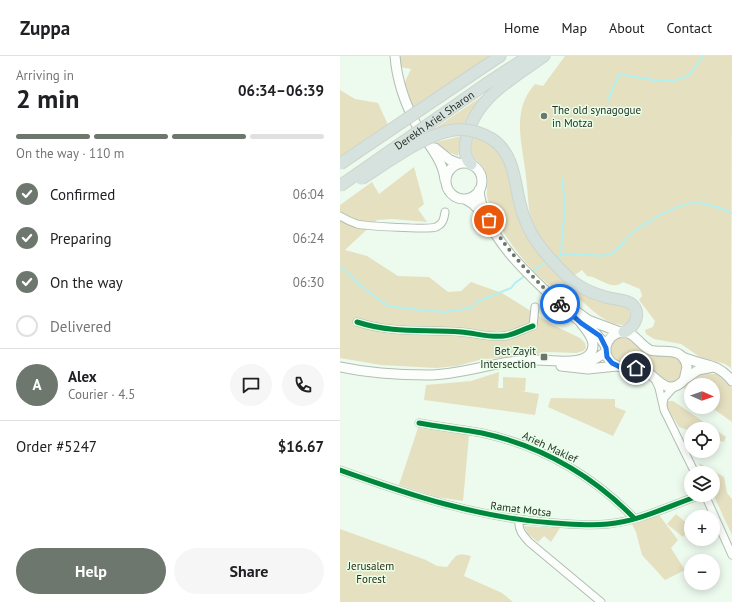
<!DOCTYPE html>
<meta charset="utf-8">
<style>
body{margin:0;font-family:"PT Sans",sans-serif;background:#f6f6f6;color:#202124;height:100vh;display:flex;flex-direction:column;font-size:15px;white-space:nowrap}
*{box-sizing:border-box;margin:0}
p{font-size:13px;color:#757577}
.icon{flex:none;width:22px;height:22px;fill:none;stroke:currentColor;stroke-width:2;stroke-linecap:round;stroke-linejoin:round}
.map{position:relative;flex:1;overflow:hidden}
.panel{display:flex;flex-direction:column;background:#fff;width:340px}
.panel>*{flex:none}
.needle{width:26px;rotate:92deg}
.buttons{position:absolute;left:344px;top:322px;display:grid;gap:8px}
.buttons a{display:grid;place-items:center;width:36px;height:36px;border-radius:50%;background:#fff;box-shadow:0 2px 10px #0003;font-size:20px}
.pin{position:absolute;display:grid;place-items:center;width:34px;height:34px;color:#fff;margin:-17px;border:2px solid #fff;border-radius:50%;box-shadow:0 1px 4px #0007}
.courier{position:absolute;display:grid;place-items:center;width:40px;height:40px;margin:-20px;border:3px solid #1a73e8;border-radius:50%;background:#fff;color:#222;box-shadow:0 1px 5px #0007}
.overview em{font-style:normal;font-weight:700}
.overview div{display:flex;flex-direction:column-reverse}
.overview{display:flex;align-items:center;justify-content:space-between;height:68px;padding:0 16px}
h1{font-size:26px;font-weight:700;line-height:30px}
.bar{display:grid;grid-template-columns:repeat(4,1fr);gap:6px 4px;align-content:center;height:48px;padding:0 16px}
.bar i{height:5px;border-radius:3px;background:#e0e0e0}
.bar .on{background:#6e776e}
.bar p{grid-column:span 4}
.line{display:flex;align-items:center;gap:10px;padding:0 16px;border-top:1px solid #e0e0e0}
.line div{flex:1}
.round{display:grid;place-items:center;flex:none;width:42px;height:42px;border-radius:21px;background:#f6f6f6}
ol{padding:0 16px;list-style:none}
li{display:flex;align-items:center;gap:12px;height:44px}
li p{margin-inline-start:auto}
li .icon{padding:4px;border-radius:50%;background:#6e776e;color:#fff;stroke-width:4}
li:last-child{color:#757577}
li i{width:22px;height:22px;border:2px solid #e0e0e0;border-radius:50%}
.button{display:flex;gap:8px;margin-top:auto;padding:8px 16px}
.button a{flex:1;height:46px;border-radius:24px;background:#6e776e;color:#fff;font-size:16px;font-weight:700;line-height:46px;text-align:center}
.button a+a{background:#f6f6f6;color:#202124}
header{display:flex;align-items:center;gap:24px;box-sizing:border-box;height:56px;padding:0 20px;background:#fff;border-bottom:1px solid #e0e0e0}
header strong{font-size:19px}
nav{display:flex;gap:22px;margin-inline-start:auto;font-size:14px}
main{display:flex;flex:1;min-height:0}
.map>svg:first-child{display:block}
.green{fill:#e5e0c0}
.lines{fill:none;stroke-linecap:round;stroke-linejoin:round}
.stream{stroke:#b4eff0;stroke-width:2}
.minor-casing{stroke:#b3bdb4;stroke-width:9}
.secondary-casing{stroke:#b3bdb4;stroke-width:11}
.trunk-casing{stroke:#ced4ce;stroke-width:13}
.minor{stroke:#fcfefc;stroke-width:7}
.secondary{stroke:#fcfefc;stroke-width:9}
.trunk{stroke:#d5e2de;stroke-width:11}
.trunk-bridge-casing{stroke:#ced4ce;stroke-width:13;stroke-linecap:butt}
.trunk-bridge{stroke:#d5e2de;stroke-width:11}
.cycleway-casing{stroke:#e8ffe9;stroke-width:8}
.cycleway{stroke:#00873e;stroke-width:5}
.done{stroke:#6e776e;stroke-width:4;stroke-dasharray:0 7.2}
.route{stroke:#1a73e8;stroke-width:5}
.poi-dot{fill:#6e776e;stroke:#e8ffe9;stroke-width:1.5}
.labels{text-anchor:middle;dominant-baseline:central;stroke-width:3;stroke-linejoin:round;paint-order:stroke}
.poi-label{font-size:11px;fill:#293129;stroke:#e8ffe9;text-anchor:start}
.street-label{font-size:11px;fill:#293129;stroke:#e8ffe9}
.park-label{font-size:11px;fill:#342a10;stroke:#e8ffe9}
</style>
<header>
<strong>Zuppa</strong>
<nav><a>Home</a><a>Map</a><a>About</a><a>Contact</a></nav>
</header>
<main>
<section class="panel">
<div class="overview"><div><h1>2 min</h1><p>Arriving in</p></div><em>06:34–06:39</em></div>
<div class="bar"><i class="on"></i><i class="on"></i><i class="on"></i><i></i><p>On the way · 110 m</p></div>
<ol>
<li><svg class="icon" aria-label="check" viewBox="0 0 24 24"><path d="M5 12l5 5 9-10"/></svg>Confirmed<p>06:04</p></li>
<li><svg class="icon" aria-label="check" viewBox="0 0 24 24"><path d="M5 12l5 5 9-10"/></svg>Preparing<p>06:24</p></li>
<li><svg class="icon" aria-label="check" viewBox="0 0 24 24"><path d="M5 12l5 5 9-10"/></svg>On the way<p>06:30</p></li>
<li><i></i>Delivered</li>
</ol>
<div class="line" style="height:72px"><b class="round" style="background:#6e776e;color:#fff">A</b><div><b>Alex</b><p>Courier · 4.5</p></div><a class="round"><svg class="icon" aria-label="chat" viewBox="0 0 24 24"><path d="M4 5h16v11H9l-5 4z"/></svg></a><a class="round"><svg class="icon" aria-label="phone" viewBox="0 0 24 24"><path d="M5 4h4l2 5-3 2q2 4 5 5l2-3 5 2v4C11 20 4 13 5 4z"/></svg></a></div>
<div class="line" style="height:52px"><div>Order #5247</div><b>$16.67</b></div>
<div class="button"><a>Help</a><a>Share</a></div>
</section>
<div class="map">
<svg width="392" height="546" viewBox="0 0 392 546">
<rect width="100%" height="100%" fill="#edfaee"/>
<path class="green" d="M 59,0 L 149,0 L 74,53 L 64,28 L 71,13 L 60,11 Z
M 225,0 L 392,0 L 391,312 L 385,308 L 360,301 L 341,288 L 314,283 L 306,278 L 305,274 L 313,271 L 315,265 L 299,244 L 302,240 L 300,233 L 283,226 C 271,236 259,220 247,220 L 242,214 L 232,221 C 222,209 209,197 200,184 C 187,165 189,143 186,121 C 183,89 170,56 195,28 L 203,30 Z
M 0,34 L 15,43 L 38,47 L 49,71 L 0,104 Z
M 148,36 C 137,47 129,56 123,70 L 88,77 Z
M 122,80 L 118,100 L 104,94 L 96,86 Z
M 134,80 C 175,90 168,141 182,171 C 194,196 227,235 254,243 C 265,247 278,246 288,253 C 292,260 291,264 284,269 C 265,269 252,253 238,242 C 229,236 217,234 208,228 C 186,211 155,170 148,144 C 145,136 149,128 147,120 C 143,100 125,109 134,80 Z
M 74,111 L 84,148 L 78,153 L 87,166 L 52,163 L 37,164 L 5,194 L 27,200 L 58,220 L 89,221 L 108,236 L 121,235 L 131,226 L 162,237 L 213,269 L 240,282 L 245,287 L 246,292 L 243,295 L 236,297 L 208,296 L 189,301 L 143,303 L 117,310 L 96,312 L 41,309 L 0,302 L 0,149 L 32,126 L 39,138 Z
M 280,281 C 293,281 296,292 307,296 C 319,301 332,297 342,306 L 343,321 L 335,327 C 322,328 318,318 308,312 C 296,304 285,311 271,302 C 270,290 270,287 280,281 Z
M 159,316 L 158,332 L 163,332 L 163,321 L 186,322 L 185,335 L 181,335 L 199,338 L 195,359 L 84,344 L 86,329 L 131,325 Z
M 363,317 L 377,318 L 392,332 L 392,366 L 371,351 L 373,351 L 373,329 L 351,329 L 351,338 L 342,331 L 352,323 Z
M 211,342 L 275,343 L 275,351 L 286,355 L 273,380 L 208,351 Z
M 327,345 L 333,345 L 386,381 L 384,386 L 373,382 L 373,373 L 351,373 L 351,375 L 339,371 L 326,350 Z
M 78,372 L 129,379 L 123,445 L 97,441 L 59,429 Z
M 359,407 L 384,421 L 387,437 L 392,443 L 392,479 L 373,438 L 373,417 L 363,417 Z
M 336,458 L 351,471 L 343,481 L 327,468 Z
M 319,459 L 338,484 L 331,492 L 345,514 L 325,524 L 302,499 L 296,476 L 291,466 Z
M 184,470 L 220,472 L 211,486 L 204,480 L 198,486 L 188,478 Z
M 0,473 L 86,504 L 97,510 L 107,511 C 116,500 115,496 131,500 L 124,520 L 162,537 L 173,546 L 0,546 Z"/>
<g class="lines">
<path class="stream" d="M 268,44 L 279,18 C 300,21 332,32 350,18 C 355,13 358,5 363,0
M 221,198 L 225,148 L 222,123
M 214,202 C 232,192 253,204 271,198 C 278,195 285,183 292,177 C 298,171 308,167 315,162 C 346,144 359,142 392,157
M 0,210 L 21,230 L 48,250 L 90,255 L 105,256 L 130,252 L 139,245 L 171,232 L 175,227 L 186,219
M 190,217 L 208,205"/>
<g class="minor-casing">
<path id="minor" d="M 0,160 C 5,163 11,166 17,168 C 25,170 90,174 96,171 C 103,168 104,163 105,156
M 17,266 C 54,278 83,273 121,276 C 135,277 150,282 164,280 C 174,279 183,273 193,270 L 195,251
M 315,323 L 319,332 L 324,354 L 355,417
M 323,348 L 324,342 L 335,330
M 79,367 C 100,371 121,373 142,377 C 202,390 252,419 294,462
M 0,414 C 70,439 139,462 214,467 C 232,468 250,470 268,468 C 300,465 331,449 361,439
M 365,439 L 392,499
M 179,465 C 178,474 183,479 189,486 L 261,546"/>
</g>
<g class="secondary-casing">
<path id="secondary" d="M 55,0 C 57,25 65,48 77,70 C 87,88 103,103 105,124
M 95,92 L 110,104 L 118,107
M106 125a18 18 0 1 1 36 0a18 18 0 1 1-36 0Z
M 139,134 C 143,182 197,227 231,258 C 245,271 257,274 266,291
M 125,143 L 133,148 L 145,160
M 233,253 L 248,264 L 280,276
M 281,276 C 295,275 299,289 310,294 C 320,297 330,293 339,298 C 344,301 346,305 347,311 L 344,324 C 327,342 318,321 305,315 C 294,310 280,314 272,307 C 260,296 267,279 281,276 Z
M 343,301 C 363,310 377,306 392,325
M 241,306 L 255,303 L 266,296 L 266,293
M 221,310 L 248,313 L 277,310
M 0,311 C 28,317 59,319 88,319 C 123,319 157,304 193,304 C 207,303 238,310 249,299 C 259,288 248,276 241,267
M 345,323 L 358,314 L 373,311"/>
</g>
<g class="trunk-casing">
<path id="trunk" d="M 133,18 L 160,0
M 146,28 L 189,0
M 152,83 C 180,102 173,139 186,166 C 194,187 213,207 229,222 C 240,233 254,238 269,242 C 276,243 284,244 290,247 C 303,255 295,272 284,276
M 131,108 C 125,102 124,94 126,85 C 133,43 172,23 204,0"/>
</g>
<use href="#minor" class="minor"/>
<use href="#secondary" class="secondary"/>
<use href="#trunk" class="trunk"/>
<g class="trunk-bridge-casing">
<g id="trunk-bridge">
<path d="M 0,108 L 133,18"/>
<path d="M 21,123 C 45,108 87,77 114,74 C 128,72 140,76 152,83"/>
<path id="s1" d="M 0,130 L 146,28"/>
</g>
</g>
<use href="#trunk-bridge" class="trunk-bridge"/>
<g class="cycleway-casing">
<path id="cycleway" d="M 17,266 C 54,278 83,273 121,276 C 135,277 150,282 164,280 C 174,279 183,273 193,270
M 79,367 C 100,371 121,373 142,377 C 202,390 252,419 294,462
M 0,414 C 70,439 139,462 214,467 C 232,468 250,470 268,468 C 300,465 331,449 361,439"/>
</g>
<use href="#cycleway" class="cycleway"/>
</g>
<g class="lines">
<path class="done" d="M 149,164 C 168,197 193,221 220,248"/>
<path class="route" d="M 220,248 L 241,267 L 260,280 L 266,292 L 267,301 L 272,307 L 280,311 L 296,312"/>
</g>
<g class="poi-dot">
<circle cx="204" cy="60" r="4"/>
<rect x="200" y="297" width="8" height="8" rx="2"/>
</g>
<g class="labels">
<g class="poi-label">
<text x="212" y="54">The old synagogue<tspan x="212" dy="13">in Motza</tspan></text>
<text x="196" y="295" text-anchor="end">Bet Zayit<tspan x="196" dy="13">Intersection</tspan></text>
</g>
<g class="street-label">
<text stroke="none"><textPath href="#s1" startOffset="115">Derekh Ariel Sharon</textPath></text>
<text transform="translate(210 391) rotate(25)">Arieh Maklef</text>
<text transform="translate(181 453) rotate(7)">Ramat Motsa</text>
</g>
<g class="park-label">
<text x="31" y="510">Jerusalem<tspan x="31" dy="13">Forest</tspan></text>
</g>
</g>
</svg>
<div class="buttons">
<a><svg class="needle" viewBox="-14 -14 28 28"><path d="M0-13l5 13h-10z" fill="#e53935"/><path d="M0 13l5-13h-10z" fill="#757577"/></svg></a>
<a><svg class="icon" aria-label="locate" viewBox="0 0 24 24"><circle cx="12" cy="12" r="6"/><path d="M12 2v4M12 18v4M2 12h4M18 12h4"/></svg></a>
<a><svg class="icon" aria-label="layers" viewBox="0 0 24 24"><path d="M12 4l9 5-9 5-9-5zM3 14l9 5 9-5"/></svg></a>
<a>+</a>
<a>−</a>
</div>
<div class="pin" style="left:149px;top:164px;background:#ea580c"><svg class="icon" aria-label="bag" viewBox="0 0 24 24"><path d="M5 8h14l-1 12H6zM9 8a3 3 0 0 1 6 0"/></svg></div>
<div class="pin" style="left:296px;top:312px;background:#1f2937"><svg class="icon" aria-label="home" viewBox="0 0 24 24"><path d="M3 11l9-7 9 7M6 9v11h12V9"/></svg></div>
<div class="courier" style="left:220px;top:248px"><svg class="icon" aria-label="bike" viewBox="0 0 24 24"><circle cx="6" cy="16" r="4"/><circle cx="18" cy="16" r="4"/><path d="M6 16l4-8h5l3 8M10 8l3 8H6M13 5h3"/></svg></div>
</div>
</main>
